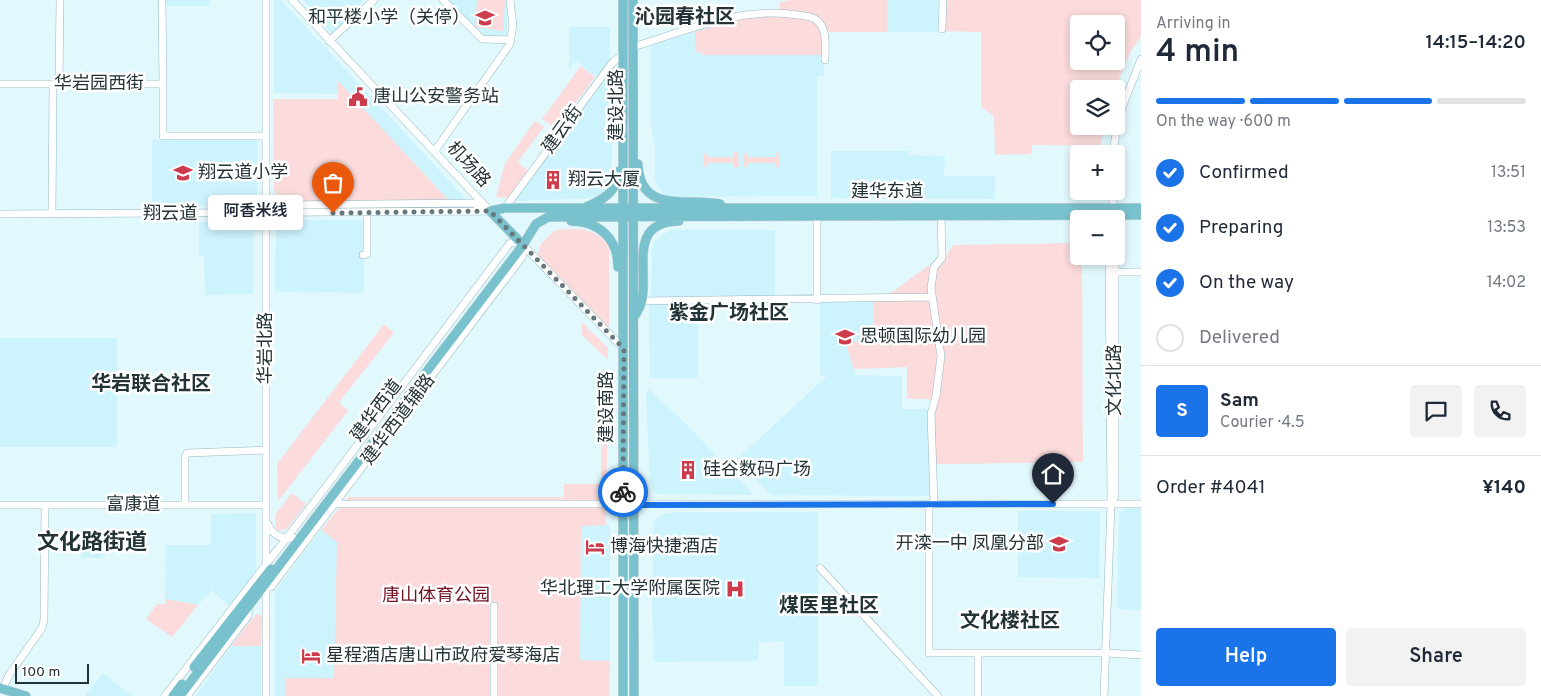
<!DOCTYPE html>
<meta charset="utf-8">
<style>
body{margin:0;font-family:Overpass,"Noto Sans SC",sans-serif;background:#f2f2f3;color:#1f2937;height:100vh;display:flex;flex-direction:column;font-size:19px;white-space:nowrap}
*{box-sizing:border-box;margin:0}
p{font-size:16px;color:#747a83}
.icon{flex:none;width:28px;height:28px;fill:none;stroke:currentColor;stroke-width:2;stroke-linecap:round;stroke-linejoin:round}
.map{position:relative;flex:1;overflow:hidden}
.side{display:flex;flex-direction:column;background:#fff;width:400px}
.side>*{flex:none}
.controls{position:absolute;left:1070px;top:15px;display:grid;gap:10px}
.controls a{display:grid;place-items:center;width:55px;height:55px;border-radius:5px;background:#fff;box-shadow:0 2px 8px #0003;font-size:25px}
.scale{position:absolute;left:15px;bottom:12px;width:74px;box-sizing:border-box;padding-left:5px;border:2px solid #243337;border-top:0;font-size:14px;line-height:18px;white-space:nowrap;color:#243337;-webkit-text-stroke:4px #fff;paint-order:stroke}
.pin{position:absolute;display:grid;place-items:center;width:42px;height:42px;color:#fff;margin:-51px -21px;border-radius:50% 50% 50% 0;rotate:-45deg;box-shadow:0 0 5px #0007}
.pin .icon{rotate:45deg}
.courier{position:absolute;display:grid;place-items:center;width:50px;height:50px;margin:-25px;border:4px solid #1a73e8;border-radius:50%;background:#fff;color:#222;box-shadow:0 1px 6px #0007}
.bubble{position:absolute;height:35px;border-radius:5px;background:#fff;box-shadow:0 2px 8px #0003;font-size:16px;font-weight:600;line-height:35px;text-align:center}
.head em{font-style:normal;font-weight:600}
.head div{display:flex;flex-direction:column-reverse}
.head{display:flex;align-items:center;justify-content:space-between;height:85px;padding:0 15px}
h1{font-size:32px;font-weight:600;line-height:38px}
.bar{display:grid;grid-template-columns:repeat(4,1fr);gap:8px 5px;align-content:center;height:60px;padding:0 15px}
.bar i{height:6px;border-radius:4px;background:#e0e1e3}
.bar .selected{background:#1a73e8}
.bar p{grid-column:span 4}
.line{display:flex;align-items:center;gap:12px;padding:0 15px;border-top:1px solid #e0e1e3}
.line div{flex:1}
.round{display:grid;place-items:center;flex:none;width:52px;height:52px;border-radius:5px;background:#f2f2f3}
ol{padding:0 15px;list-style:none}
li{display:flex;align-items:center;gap:15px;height:55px}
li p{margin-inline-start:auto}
li .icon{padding:5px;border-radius:50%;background:#1a73e8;color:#fff;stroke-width:4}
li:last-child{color:#747a83}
li i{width:28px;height:28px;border:2px solid #e0e1e3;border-radius:50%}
.cta{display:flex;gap:10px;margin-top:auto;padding:10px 15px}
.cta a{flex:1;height:58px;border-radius:5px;background:#1a73e8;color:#fff;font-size:20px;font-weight:600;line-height:58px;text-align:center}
.cta a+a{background:#f2f2f3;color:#1f2937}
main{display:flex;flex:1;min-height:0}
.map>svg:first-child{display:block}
.built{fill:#cdf3fc}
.green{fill:#fbdbdb;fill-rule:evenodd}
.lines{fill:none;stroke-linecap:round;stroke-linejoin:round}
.minor-casing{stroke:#94b9c2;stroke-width:8}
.major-casing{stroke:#d3d6d7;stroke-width:10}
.minor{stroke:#fff;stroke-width:7}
.major{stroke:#7ac1ce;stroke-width:9}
.done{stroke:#66787c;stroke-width:5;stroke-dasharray:0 9}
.route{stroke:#1a73e8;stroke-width:6}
.labels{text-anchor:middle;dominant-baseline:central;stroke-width:5;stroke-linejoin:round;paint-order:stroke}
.poi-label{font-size:18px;fill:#243337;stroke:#fff;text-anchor:start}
.street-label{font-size:18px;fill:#243337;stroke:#fff}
.park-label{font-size:18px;fill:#711121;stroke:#fff}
.quarter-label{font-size:20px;font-weight:bold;fill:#243337;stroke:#fff}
.district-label{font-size:22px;font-weight:bold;fill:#243337;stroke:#fff}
</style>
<main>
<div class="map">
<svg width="1141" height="696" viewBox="0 0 1141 696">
<rect width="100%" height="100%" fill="#e1f8fd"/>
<path class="built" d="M 157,0 L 210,0 L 210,6 L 157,6 Z
M 274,0 L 281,0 L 467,200 L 465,203 L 451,203 L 339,82 L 338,94 L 274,93 Z
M 303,0 L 364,0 L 332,34 Z
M 447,0 L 507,0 L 507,36 L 481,36 Z
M 887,0 L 938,0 L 938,32 L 887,32 Z
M 776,16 L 822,32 L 824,76 L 817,76 L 817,196 L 665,197 L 655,180 L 655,146 L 651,128 L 650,46 L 725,22 Z
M 569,27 L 610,27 L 610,64 L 600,80 L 576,61 L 569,69 Z
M 612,69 L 612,180 L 610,187 L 604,194 L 596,198 L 514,201 Z
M 257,139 L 257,201 L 250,207 L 152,206 L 152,140 Z
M 831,151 L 909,151 L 909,155 L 945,156 L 944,176 L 995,176 L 995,199 L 831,198 Z
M 281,220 L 363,220 L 364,293 L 275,292 L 276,224 Z
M 199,222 L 245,222 L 254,229 L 253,294 L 205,295 L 204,257 L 199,256 Z
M 670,230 L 775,230 L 775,298 L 698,298 L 698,378 L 650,378 L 649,314 L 651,297 L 652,250 L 654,242 Z
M 820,297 L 874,298 L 874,332 L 865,341 L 845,342 L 856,375 L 902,376 L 902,409 L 928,409 L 929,496 L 771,495 L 736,460 L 827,376 L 820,375 Z
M 0,338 L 117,338 L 117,447 L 0,447 Z
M 648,389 L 684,422 L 754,495 L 658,494 L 654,492 L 650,483 L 646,393 Z
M 1126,508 L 1141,508 L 1141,610 L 1117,609 L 1119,514 Z
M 1018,511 L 1100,511 L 1099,578 L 1018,577 Z
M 674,512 L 818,512 L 818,680 L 815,686 L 784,686 L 784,641 L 759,642 L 758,661 L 654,662 L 652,602 L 654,521 L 662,514 Z
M 256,513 L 256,572 L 229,606 L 212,590 L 198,605 L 165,599 L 166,545 L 211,545 L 211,514 Z
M 581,525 L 610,525 L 610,661 L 580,660 Z
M 321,530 L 337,542 L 334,679 L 285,678 L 285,696 L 275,696 L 275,591 Z
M 81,537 L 103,537 L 103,558 L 81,558 Z
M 231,646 L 261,646 L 261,696 L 196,696 Z
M 103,673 L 128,693 L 131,696 L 85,696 Z"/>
<path class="green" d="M 477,0 L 505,0 L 503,31 L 475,27 Z
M 790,0 L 887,0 L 887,32 L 829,32 L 820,18 L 780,11 L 780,2 Z
M 940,0 L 1141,0 L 1141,37 L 1129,54 L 1115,89 L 1079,89 L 1079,126 L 1105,126 L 1100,146 L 1032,145 L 1031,154 L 995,155 L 994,116 L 981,107 L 981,32 L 941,31 ZM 1079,24 L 1116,24 L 1116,61 L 1079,61 Z
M 776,16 L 810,19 L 818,23 L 822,32 L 823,55 L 702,55 L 702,52 L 695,52 L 695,32 L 741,19 Z
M 581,66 L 595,77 L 556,129 L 542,119 Z
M 338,81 L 451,203 L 291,202 L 279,198 L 274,190 L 273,99 L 338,99 Z
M 535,121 L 544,127 L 518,162 L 529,172 L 509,198 L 496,197 L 505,163 Z
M 708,152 L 708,157 L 734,157 L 734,152 L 738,152 L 739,166 L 734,168 L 734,163 L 708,163 L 706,168 L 703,165 L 703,155 Z
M 748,152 L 748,157 L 775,157 L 775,152 L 778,152 L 780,166 L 775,168 L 775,163 L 748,163 L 746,168 L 743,165 L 743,155 Z
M 555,230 C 575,228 599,227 609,248 L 609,326 L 607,327 L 538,255 L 540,245 Z
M 1079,243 L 1079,256 L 1082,256 L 1083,462 L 936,464 L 934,413 L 930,399 L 907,399 L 907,367 L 854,369 L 845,342 L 865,341 L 874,332 L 874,298 L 883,299 L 928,266 L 942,262 L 953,245 Z
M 582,322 L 608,348 L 608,360 L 582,335 Z
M 384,324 L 394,333 L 339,402 L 348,411 L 278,501 L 277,464 Z
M 602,380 L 608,380 L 606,525 L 581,526 L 580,660 L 610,661 L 609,696 L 285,696 L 285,678 L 334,678 L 337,542 L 321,530 L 348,497 L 564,497 L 564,484 L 601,484 Z
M 292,493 L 306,504 L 287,529 L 276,531 L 275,515 Z
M 165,599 L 198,605 L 172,637 L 146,619 L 157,604 L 165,604 Z
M 256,614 L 262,616 L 261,646 L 231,646 Z"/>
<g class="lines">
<g class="minor-casing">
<path id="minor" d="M 162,0 L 163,84
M 292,0 L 490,211
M 443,0 L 482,39 L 511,40
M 942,29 L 943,0
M 329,41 L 374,0
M 633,47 C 689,30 739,6 798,15 C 807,16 816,17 821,25 C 827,35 825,49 825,60
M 0,84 L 163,84 L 163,136 L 265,136
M 59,84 L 60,0
M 434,152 L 510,44 L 513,25 L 510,0
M 1113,154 L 1118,118 L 1141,59
M 505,208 L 612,63 L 623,54
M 1111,212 L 1113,208 L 1113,191
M 266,213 L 280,205 L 473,203 L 485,209
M 0,214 L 490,211
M 52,214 L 53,84
M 817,216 L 817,300
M 523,245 L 624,349
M 363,255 L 367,254 L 367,212
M 1115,272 L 1141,272
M 642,301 L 931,297
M 338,504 L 1141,504
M 929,504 L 929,653 L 1106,653 L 1141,655
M 934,504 L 931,414 L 936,396 L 941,356 L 931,288 L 934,267 L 942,258 L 941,215
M 1111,504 L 1115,496 L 1115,256
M 0,505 L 266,505
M 185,505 L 185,457 L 187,453 L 266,450
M 267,523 C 273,536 281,539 294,538
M 820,568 L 938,696
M 265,586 L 271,587 L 523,256 L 523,245
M 978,653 L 978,696
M 3,688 L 9,675 L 42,628 L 44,620 L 45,505
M 165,696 L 325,488 L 510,243 L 519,242
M 187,696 L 248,616 L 249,605
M 266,696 L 266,0
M 494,696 L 494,606
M 1104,696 L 1111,504 L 1109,256"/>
</g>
<g class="major-casing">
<path id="major" d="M 623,0 L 623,696
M 633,0 L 634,696
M 638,164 C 640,215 687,197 720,204
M 586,207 C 603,200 617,192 619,171
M 490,211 L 505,208 L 1141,208
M 490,211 L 523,245
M 571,221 C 599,221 618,239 618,267
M 636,314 C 638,310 641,305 642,300 C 648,268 628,222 679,221
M 194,667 L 271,569
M 0,688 L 26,696
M 173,696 L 182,684
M 180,696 L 523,245 L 536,224 L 548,217 L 1141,215"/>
</g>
<use href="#minor" class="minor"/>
<use href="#major" class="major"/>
</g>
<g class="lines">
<path class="done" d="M 333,213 L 490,211 L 624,349 L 623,492"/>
<path class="route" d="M 623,492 L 623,505 L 1053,504"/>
</g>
<defs>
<g id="school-bare" transform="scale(1.5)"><path d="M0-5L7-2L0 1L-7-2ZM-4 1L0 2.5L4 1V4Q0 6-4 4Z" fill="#cc3c4d" stroke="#fff" stroke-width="2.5" paint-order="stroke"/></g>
<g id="civic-bare" transform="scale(1.5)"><path d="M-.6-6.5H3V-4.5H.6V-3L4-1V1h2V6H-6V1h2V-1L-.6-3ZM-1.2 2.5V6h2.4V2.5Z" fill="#cc3c4d" stroke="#fff" stroke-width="2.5" paint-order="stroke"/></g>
<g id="building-bare" transform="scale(1.5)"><path d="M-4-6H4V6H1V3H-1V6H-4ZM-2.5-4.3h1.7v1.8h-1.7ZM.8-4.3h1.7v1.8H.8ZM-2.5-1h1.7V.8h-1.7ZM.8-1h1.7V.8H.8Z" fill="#cc3c4d" stroke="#fff" stroke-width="2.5" paint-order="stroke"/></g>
<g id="hotel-bare" transform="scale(1.5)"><path d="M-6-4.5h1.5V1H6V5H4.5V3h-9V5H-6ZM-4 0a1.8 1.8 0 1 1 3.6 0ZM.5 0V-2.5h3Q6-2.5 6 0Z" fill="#cc3c4d" stroke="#fff" stroke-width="2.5" paint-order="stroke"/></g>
<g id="hospital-bare" transform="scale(1.5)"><path d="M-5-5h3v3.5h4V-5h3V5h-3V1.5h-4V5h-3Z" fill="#cc3c4d" stroke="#fff" stroke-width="2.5" paint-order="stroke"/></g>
</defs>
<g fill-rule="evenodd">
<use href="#school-bare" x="485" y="18"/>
<use href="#civic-bare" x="358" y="97"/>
<use href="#school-bare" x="183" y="173"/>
<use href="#building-bare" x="553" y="180"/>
<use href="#school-bare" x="845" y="337"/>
<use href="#building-bare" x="688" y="470"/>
<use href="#school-bare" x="1059" y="544"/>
<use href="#hotel-bare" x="595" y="547"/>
<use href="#hospital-bare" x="735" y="589"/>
<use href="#hotel-bare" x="311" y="656"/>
</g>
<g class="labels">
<g class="poi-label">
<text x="470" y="18" text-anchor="end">和平楼小学（关停）</text>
<text x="373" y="97">唐山公安警务站</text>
<text x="198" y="173">翔云道小学</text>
<text x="568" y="180">翔云大厦</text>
<text x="860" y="337">思顿国际幼儿园</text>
<text x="703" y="470">硅谷数码广场</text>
<text x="1044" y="544" text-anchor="end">开滦一中 凤凰分部</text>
<text x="610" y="547">博海快捷酒店</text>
<text x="720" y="589" text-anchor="end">华北理工大学附属医院</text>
<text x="326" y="656">星程酒店唐山市政府爱琴海店</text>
</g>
<g class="street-label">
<text x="99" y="84">华岩园西街</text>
<text transform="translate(617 105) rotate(-90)">建设北路</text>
<text transform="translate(563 130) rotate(-54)">建云街</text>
<text transform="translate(468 165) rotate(47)">机场路</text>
<text x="887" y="192">建华东道</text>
<text x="170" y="214">翔云道</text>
<text transform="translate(266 348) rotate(-90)">华岩北路</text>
<text transform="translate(1115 380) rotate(-90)">文化北路</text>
<text transform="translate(607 407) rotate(-90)">建设南路</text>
<text transform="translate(377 411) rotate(-53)">建华西道</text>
<text transform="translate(399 420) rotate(-53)">建华西道辅路</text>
<text x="133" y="505">富康道</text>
</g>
<g class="park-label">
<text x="436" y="596">唐山体育公园</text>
</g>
<g class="quarter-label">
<text x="685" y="18">沁园春社区</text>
<text x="729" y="314">紫金广场社区</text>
<text x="151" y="385">华岩联合社区</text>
<text x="829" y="607">煤医里社区</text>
<text x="1010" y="622">文化楼社区</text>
</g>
<g class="district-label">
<text x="92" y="543">文化路街道</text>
</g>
</g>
</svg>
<div class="controls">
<a><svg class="icon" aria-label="locate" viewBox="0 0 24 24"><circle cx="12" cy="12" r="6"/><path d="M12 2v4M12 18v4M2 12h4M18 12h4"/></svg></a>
<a><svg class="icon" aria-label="layers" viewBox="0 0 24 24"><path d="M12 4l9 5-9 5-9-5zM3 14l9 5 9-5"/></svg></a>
<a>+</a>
<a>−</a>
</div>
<div class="scale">100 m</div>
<div class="pin" style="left:333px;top:213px;background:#ea580c"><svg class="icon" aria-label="bag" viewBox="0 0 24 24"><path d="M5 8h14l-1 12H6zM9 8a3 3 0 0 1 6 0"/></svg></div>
<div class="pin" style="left:1053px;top:504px;background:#1f2937"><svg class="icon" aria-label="home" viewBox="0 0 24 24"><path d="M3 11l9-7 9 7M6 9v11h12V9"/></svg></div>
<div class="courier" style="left:623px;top:492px"><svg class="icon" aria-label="bike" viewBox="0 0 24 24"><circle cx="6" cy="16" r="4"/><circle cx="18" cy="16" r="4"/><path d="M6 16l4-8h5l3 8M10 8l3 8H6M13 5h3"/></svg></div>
<div class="bubble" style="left:208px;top:195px;width:95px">阿香米线</div>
</div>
<section class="side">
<div class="head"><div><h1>4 min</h1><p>Arriving in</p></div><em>14:15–14:20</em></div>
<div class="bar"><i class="selected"></i><i class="selected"></i><i class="selected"></i><i></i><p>On the way · 600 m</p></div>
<ol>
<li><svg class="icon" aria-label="check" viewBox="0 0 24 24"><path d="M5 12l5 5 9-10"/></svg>Confirmed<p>13:51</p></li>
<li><svg class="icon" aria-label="check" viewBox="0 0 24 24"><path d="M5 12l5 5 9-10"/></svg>Preparing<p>13:53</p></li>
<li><svg class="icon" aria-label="check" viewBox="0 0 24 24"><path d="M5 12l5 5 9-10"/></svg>On the way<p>14:02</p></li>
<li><i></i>Delivered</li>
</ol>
<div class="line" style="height:90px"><b class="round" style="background:#1a73e8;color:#fff">S</b><div><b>Sam</b><p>Courier · 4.5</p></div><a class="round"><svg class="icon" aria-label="chat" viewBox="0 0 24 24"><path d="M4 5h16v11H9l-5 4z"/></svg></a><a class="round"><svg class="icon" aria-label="phone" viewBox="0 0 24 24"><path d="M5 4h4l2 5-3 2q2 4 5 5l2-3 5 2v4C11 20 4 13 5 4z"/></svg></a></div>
<div class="line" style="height:65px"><div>Order #4041</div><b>¥140</b></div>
<div class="cta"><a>Help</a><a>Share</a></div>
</section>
</main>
